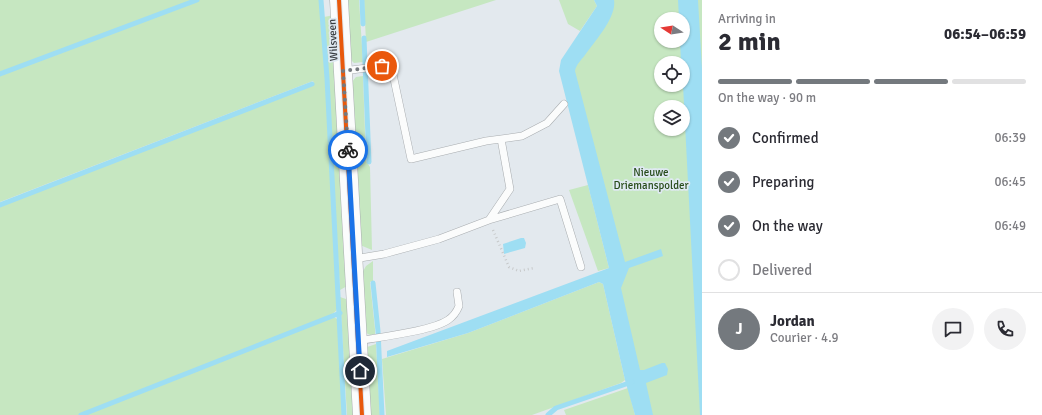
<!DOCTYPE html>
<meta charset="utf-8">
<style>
body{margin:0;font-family:Signika,sans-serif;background:#f2f2f3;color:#2b2b33;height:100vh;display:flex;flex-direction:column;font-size:15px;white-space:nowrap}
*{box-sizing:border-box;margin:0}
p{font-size:13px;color:#7c7c81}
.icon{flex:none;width:22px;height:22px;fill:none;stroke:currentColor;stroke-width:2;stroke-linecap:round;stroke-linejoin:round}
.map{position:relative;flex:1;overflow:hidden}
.side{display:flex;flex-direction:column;background:#fff;width:340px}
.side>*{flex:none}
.needle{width:26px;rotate:282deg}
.tools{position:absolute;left:654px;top:12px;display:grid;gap:8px}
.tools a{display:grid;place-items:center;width:36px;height:36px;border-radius:50%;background:#fff;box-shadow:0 1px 3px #0004;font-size:20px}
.pin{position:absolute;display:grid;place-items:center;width:34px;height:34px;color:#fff;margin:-17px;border:2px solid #fff;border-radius:50%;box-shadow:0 1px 4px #0007}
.courier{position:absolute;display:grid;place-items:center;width:40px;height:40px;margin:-20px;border:3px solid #1a73e8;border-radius:50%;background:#fff;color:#222;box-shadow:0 1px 5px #0007}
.headline em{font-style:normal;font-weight:700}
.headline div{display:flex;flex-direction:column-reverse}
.headline{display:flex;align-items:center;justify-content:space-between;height:68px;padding:0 16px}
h1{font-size:26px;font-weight:700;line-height:30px}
.bar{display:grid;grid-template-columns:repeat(4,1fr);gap:6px 4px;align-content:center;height:48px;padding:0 16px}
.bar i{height:5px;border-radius:3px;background:#e1e1e2}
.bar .active{background:#74797e}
.bar p{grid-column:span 4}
.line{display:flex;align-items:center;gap:10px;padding:0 16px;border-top:1px solid #e1e1e2}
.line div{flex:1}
.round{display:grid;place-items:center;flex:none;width:42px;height:42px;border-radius:21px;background:#f2f2f3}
ol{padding:0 16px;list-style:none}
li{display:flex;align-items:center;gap:12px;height:44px}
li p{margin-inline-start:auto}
li .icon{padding:4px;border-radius:50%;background:#74797e;color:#fff;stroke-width:4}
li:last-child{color:#7c7c81}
li i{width:22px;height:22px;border:2px solid #e1e1e2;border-radius:50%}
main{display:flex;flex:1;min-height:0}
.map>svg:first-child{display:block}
.green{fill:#c6e7c1;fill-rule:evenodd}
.water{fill:#9edef3}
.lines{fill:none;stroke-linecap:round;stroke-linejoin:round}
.stream{stroke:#9edef3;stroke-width:5}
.service-casing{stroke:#a9adb0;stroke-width:8}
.tertiary-casing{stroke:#a9adb0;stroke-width:19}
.path{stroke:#c7c9ca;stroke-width:2.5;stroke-dasharray:1 3;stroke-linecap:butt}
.service{stroke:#fbfcfc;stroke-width:7}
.tertiary{stroke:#fbfcfc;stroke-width:18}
.cycleway-casing{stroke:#dfe9f2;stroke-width:6}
.cycleway{stroke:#e8590c;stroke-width:4}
.done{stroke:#74797e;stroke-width:4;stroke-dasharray:0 7.2}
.route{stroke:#1a73e8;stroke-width:5}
.labels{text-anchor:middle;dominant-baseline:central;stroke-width:3.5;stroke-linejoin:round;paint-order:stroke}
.street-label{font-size:11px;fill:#393d41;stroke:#dfe9f2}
.park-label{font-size:11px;fill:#274b19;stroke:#dfe9f2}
</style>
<main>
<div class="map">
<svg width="702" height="415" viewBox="0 0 702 415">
<rect width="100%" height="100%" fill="#e3e9ee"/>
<path class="green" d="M 0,0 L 319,0 L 326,80 L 338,306 L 336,311 L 331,315 L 337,319 L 339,324 L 343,415 L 0,415 L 0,206 L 314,84 L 313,81 L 0,202 Z
M 347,0 L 359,0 L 363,62 L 354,63 L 350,59 Z
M 364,0 L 496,0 L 366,42 Z
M 559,0 L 594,0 L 597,6 L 580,31 L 568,24 Z
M 610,0 L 702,0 L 702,415 L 648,415 L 571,66 ZM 661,19 L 683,19 L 683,41 L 661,41 ZM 661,63 L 683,63 L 683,85 L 661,85 ZM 661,107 L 683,107 L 683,129 L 661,129 Z
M 334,15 L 349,285 L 340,290 L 324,17 Z
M 363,76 L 366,161 L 370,167 L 372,250 L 360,245 L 351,83 L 356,77 Z
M 588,185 L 609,268 L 598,271 L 569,190 Z
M 373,261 L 373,281 L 370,282 L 375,329 L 375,334 L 370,335 L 364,332 L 361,275 L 366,266 Z
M 599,282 L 603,284 L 625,380 L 621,383 L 532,415 L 386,415 L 382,359 L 468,333 Z
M 340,297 L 349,300 L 356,415 L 347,415 Z
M 376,344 L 380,415 L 368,415 L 365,350 L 367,347 Z
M 628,388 L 635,415 L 566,415 L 564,410 Z"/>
<path class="water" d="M 594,0 L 614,0 C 617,17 595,41 585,55 C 581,60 576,65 575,71 L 625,262 L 661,249 L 663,256 L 629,268 L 621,288 L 640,370 L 644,370 L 662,363 L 665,363 L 668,369 L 667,375 L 646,383 L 653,415 L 635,415 L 625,380 L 603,284 L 599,282 L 468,333 L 387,357 L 387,351 L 609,268 L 559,71 L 561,60 L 597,6 Z
M 678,0 L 698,0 L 702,69 L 702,415 L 700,415 L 683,85 L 683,63 L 681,63 L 680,41 L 683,41 L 683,19 L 679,19 Z
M 521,238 L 524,238 L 526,243 L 525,248 L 504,254 L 503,244 Z"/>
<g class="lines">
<path class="stream" d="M 321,0 L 327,78 L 344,415
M 362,0 L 363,24
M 364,38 L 369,162
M 0,74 L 197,0
M 0,205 L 312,84
M 373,283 L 378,331 L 382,415
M 81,415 L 340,313
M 548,415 L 556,408 L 632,382"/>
<g class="service-casing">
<path id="service" d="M 343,71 L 391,65 L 411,159 L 486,141 L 522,136 L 547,123 L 564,104
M 489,220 L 560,199 L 581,267
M 354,259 L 384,254 L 439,239 L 489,220 L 510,189 L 501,139
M 358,341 C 380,337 432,331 448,320 C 454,316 457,311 459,306 L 457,292"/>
</g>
<g class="tertiary-casing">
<path id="tertiary" d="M 339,0 L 362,415"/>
</g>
<path class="path" d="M 493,230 L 509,267 L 519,271 L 534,268"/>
<use href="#service" class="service"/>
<use href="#tertiary" class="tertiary"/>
<g class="cycleway-casing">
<path id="cycleway" d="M 339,0 L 362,415"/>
</g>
<use href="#cycleway" class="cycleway"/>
</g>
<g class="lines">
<path class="done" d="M 348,150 L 343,71 L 382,66"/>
<path class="route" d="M 348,150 L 360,371"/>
</g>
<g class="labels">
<g class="street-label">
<text transform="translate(333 40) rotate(-93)">Wilsveen</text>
</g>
<g class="park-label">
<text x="651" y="172">Nieuwe<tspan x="651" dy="13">Driemanspolder</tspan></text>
</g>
</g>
</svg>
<div class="tools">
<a><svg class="needle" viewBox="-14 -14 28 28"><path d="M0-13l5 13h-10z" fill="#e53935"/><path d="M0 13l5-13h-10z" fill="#7c7c81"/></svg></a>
<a><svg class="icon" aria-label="locate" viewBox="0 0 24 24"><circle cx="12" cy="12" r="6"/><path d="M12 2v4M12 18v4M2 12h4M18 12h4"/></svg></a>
<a><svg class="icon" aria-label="layers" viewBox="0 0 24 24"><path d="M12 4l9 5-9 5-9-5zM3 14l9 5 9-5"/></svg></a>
</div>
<div class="pin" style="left:382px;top:66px;background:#ea580c"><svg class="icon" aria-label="bag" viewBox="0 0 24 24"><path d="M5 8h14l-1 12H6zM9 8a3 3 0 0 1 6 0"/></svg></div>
<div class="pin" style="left:360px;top:371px;background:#1f2937"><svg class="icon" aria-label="home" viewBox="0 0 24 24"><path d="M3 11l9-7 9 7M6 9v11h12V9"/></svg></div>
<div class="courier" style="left:348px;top:150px"><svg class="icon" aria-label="bike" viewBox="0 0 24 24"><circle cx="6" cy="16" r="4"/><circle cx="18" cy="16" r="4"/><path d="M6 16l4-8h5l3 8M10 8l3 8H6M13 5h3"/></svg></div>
</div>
<section class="side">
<div class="headline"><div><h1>2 min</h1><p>Arriving in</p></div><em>06:54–06:59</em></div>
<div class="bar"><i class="active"></i><i class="active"></i><i class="active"></i><i></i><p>On the way · 90 m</p></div>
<ol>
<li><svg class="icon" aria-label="check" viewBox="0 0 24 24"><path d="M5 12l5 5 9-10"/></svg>Confirmed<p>06:39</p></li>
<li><svg class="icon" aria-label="check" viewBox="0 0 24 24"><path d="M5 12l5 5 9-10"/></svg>Preparing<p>06:45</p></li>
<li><svg class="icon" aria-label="check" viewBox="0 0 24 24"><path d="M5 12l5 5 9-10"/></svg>On the way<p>06:49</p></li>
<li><i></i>Delivered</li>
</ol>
<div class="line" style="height:72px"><b class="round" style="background:#74797e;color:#fff">J</b><div><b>Jordan</b><p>Courier · 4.9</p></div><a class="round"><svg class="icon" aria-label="chat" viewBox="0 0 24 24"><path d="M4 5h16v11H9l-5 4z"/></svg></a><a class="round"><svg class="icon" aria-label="phone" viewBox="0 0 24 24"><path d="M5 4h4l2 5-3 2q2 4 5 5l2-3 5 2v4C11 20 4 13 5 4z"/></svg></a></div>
</section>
</main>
